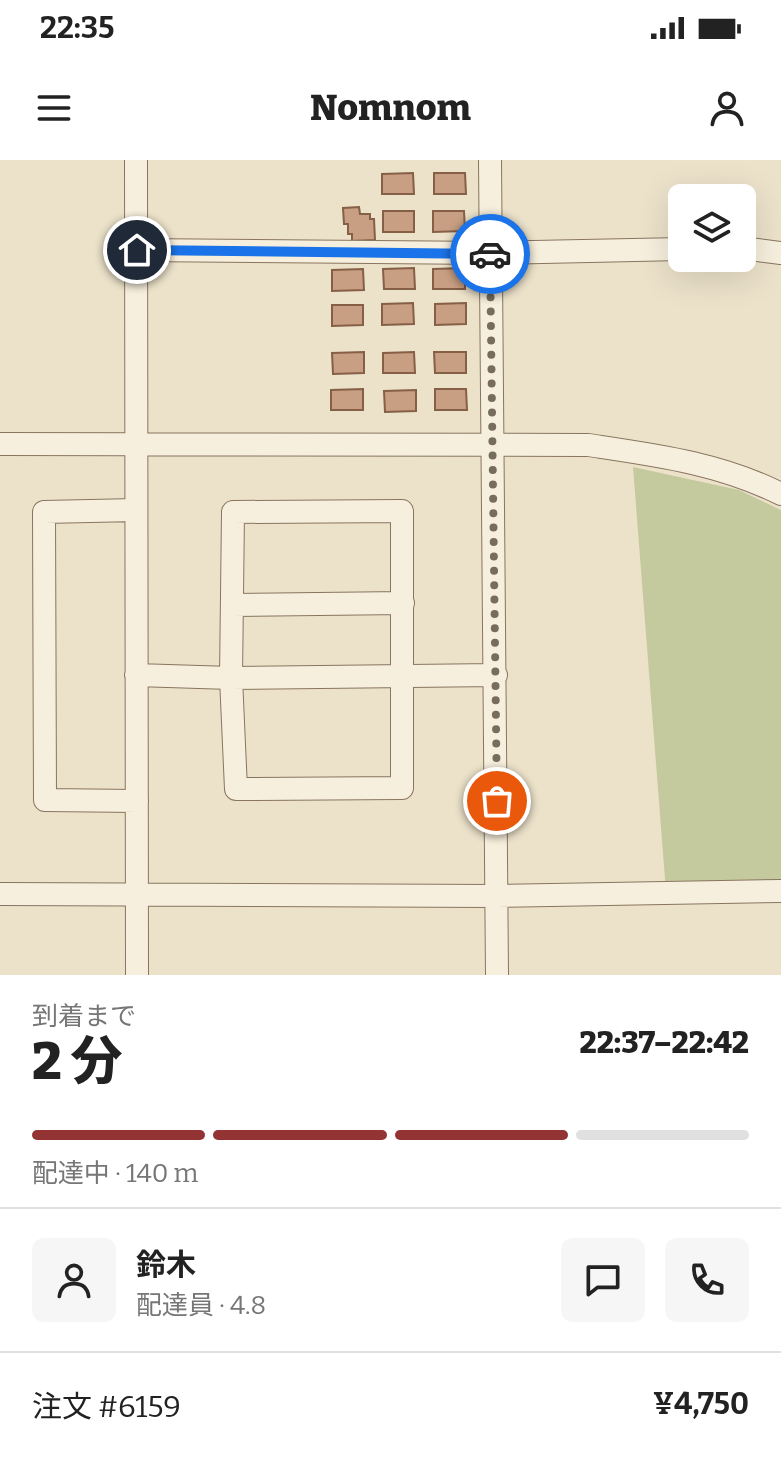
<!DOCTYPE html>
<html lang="ja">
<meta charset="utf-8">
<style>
body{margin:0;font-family:Bitter,"Noto Sans JP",serif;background:#f6f6f6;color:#222;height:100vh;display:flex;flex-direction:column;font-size:30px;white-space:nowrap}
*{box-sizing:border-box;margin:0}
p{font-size:26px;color:#767676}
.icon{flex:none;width:44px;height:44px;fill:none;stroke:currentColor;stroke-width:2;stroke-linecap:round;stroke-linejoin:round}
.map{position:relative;height:815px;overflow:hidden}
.sheet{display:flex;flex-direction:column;background:#fff;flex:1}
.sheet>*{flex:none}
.tools{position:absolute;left:668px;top:24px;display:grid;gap:16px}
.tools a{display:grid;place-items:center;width:88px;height:88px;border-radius:12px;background:#fff;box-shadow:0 8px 32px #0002;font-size:40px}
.pin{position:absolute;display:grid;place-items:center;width:68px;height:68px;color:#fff;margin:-34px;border:4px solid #fff;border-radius:50%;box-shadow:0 2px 8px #0007}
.courier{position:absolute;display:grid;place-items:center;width:80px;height:80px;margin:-40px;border:6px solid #1a73e8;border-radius:50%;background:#fff;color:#222;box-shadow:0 2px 10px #0007}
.overview em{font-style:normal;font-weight:800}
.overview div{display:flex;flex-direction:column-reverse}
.overview{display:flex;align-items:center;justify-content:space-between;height:136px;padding:0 32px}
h1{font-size:52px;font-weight:800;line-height:60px}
.bar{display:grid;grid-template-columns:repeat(4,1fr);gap:12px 8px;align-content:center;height:96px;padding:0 32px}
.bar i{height:10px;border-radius:6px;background:#e0e0e0}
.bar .active{background:#933334}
.bar p{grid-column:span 4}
.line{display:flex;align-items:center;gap:20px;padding:0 32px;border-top:2px solid #e0e0e0}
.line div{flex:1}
.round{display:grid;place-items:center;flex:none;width:84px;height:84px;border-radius:12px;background:#f6f6f6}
.status{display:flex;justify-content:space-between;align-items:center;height:56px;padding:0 40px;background:#fff;direction:ltr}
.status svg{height:22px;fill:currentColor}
header{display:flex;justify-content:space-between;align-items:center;height:104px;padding:0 32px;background:#fff;font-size:36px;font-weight:800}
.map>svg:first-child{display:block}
.green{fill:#c5ca9e}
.building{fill:#c89f82;stroke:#865f47;stroke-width:2}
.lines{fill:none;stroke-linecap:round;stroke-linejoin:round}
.minor-casing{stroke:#88755f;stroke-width:24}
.minor{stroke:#f7efdd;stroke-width:22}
.done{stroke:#786c5d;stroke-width:8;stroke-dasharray:0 14.4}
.route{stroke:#1a73e8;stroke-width:10}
</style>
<div class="status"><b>22:35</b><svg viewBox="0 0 49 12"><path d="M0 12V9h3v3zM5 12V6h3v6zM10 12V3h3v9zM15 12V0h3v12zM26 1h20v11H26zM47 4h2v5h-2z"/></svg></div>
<header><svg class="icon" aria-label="menu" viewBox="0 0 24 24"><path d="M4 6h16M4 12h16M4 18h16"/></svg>Nomnom<svg class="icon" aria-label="person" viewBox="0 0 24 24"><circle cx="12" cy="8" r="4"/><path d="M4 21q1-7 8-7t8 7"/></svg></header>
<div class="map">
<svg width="781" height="815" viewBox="0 0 781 815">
<rect width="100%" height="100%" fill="#ece2ca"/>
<path class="green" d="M 633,307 L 739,330 L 781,350 L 781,732 L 666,732 Z"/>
<path class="building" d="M 413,13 L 414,34 L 382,34 L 382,14 Z
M 434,13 L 465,13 L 466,34 L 434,34 Z
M 359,47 L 360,54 L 370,54 L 370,59 L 374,59 L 375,80 L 352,81 L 352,74 L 348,74 L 348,64 L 344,64 L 343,48 Z
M 383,51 L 414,51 L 414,72 L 383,72 Z
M 433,51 L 464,51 L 465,71 L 433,72 Z
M 414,108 L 415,129 L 384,129 L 383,109 Z
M 465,108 L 465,129 L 433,129 L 433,109 Z
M 363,109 L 364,130 L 332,131 L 332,110 Z
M 413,143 L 414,164 L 382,165 L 382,144 Z
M 466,143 L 466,164 L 435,165 L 435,144 Z
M 332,145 L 363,145 L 363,165 L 332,166 Z
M 364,192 L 364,213 L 333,214 L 332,193 Z
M 414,192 L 415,213 L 383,213 L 383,193 Z
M 434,192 L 466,192 L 466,213 L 435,213 Z
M 363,229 L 363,250 L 331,250 L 331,230 Z
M 435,229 L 466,229 L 467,250 L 435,250 Z
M 416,230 L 416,251 L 385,252 L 384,231 Z"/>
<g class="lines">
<g class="minor-casing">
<path id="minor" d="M 136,0 L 137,815
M 490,0 L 497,815
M 742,88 L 781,93
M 137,90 L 490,93 L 682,89
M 0,284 L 588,285 C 655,295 719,303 781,334
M 136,350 L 44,352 L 45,640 L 137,641
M 402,351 L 402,628 L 236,629 L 231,518 L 233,352 Z
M 232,445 L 403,443
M 136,515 L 231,518 L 496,515
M 0,734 L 497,736 L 781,731"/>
</g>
<use href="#minor" class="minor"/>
</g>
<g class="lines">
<path class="done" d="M 490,94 L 497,641"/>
<path class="route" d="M 137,90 L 490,94"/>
</g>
</svg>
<div class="tools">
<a><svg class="icon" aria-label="layers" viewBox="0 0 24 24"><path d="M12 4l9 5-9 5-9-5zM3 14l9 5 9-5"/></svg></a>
</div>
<div class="pin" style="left:497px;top:641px;background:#ea580c"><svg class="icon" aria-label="bag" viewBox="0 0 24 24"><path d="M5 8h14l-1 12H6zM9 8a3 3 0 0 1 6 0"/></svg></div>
<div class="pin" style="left:137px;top:90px;background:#1f2937"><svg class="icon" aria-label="home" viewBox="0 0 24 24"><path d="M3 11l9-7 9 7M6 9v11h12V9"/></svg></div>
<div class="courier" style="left:490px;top:94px"><svg class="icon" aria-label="car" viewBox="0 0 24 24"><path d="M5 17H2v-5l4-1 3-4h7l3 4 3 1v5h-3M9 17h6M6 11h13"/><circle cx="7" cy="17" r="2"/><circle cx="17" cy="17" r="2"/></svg></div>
</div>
<section class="sheet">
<div class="overview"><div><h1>2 分</h1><p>到着まで</p></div><em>22:37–22:42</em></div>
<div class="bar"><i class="active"></i><i class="active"></i><i class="active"></i><i></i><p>配達中 · 140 m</p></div>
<div class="line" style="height:144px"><a class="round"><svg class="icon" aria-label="person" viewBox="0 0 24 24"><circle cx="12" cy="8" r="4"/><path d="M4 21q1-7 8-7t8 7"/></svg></a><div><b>鈴木</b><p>配達員 · 4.8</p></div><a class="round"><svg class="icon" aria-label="chat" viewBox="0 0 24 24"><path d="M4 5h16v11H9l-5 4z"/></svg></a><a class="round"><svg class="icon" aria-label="phone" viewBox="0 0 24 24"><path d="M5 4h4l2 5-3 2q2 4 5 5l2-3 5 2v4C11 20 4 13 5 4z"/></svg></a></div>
<div class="line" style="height:104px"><div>注文 #6159</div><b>¥4,750</b></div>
</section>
